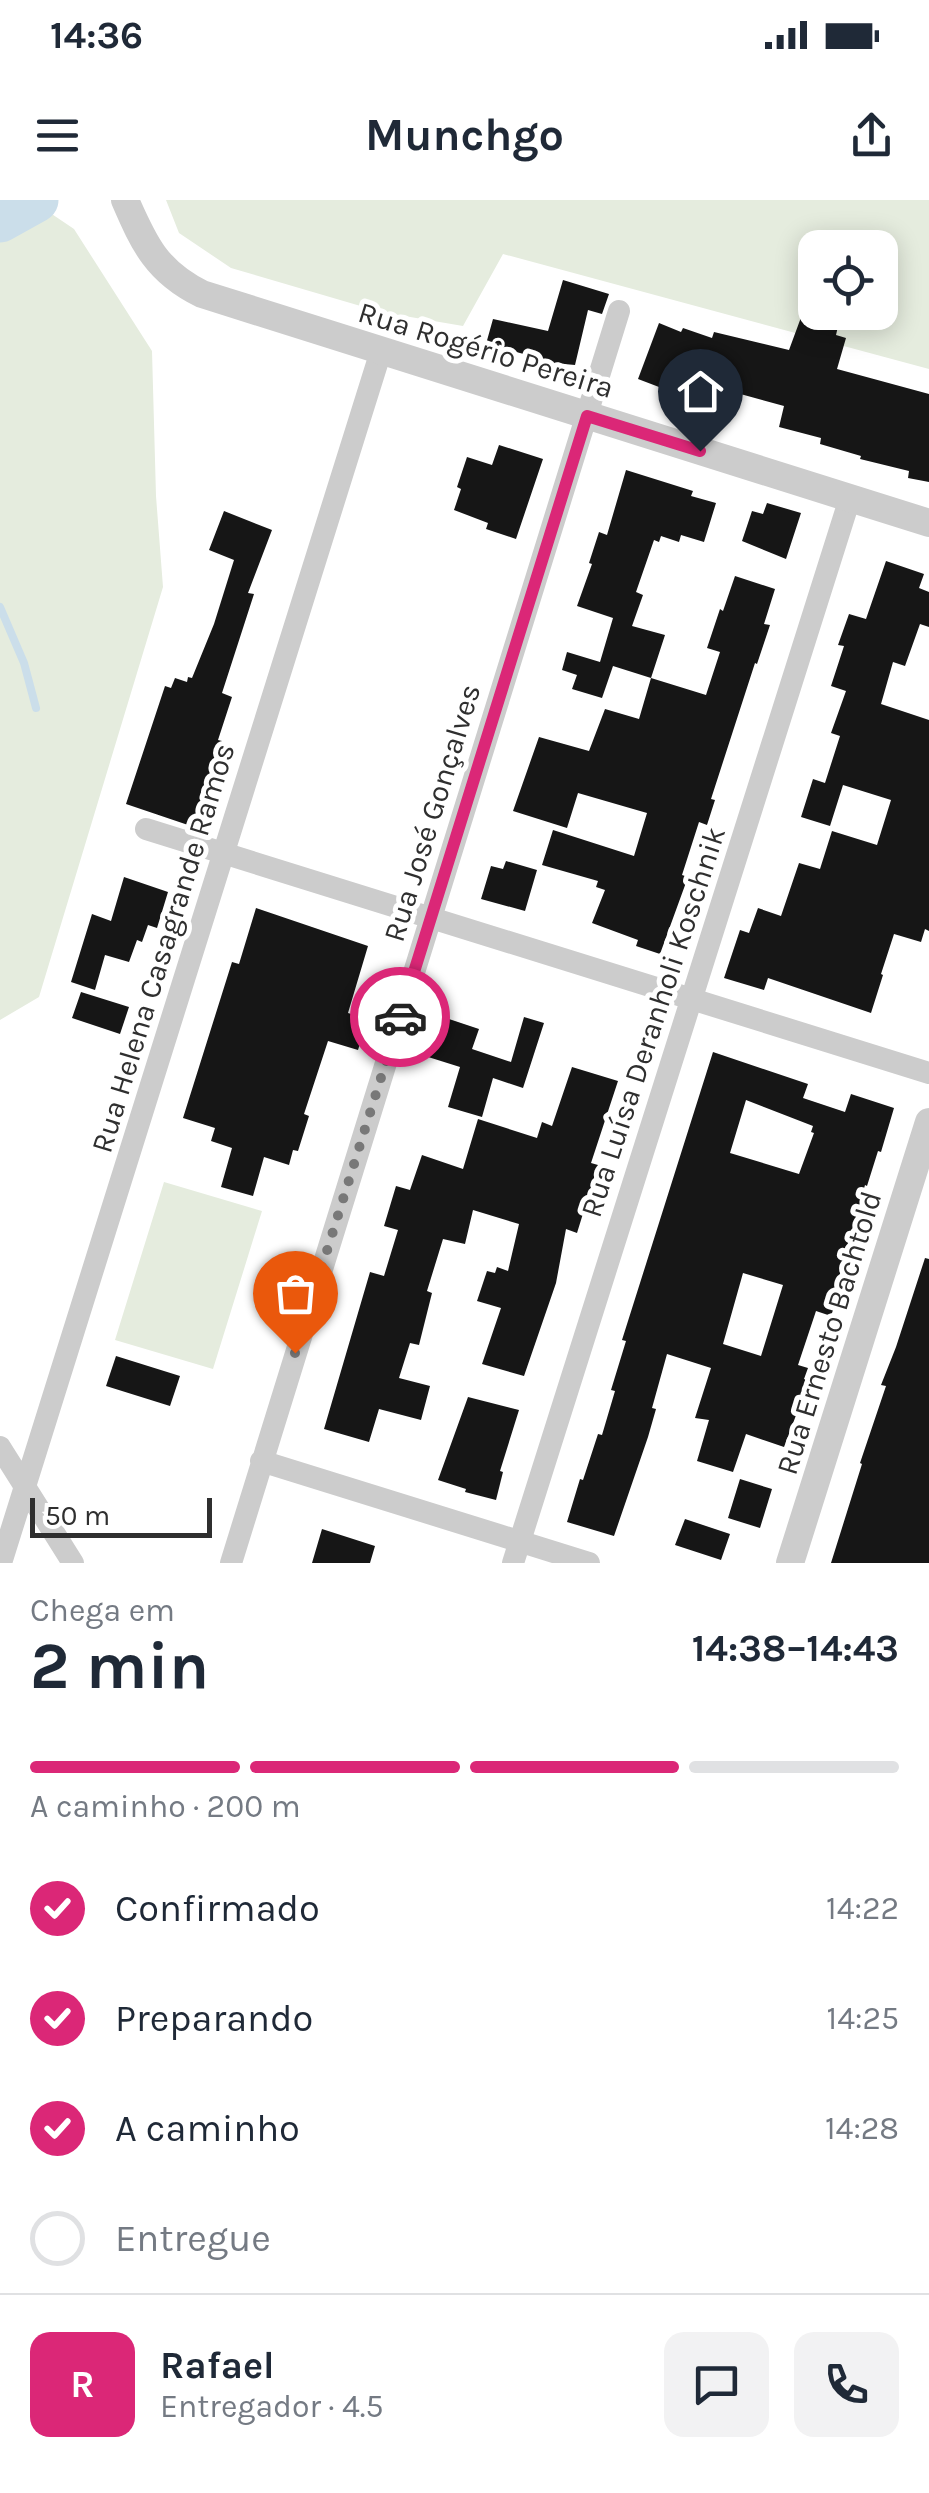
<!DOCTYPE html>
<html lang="pt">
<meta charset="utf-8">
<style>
body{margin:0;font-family:Karla,sans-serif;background:#f2f2f3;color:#1f2937;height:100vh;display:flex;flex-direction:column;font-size:38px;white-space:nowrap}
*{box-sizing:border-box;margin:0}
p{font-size:32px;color:#747a83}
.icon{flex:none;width:55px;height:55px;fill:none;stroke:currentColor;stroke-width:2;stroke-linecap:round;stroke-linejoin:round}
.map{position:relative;height:1363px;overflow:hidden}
.panel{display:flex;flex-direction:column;background:#fff;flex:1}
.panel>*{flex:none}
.buttons{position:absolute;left:798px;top:30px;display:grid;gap:20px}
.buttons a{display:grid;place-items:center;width:100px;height:100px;border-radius:20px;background:#fff;box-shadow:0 5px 25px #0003;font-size:50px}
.scale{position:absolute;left:30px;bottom:25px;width:182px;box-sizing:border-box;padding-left:10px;border:5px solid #2f2f2f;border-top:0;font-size:28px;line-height:35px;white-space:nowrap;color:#2f2f2f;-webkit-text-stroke:8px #fff;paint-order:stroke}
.pin{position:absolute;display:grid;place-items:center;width:85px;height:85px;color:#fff;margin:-102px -42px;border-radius:50% 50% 50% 0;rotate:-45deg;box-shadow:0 0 10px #0007}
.pin .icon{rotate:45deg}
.courier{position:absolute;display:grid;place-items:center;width:100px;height:100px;margin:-50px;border:8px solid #db2777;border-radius:50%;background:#fff;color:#222;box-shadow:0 2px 12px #0007}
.overview em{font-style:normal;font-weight:700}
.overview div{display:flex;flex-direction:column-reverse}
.overview{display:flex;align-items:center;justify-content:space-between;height:170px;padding:0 30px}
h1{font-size:65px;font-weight:700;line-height:75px}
.bar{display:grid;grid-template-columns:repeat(4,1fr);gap:15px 10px;align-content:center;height:120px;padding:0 30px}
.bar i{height:12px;border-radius:8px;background:#e0e1e3}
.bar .active{background:#db2777}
.bar p{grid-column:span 4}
.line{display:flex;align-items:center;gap:25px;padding:0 30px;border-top:2px solid #e0e1e3}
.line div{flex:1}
.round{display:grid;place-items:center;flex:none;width:105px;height:105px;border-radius:20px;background:#f2f2f3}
ol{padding:0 30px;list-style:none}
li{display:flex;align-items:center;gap:30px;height:110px}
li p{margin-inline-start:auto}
li .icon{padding:10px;border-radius:50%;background:#db2777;color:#fff;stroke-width:4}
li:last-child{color:#747a83}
li i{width:55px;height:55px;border:5px solid #e0e1e3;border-radius:50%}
.status{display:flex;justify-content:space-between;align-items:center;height:70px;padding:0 50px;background:#fff;direction:ltr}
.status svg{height:28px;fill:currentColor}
header{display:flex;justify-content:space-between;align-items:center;height:130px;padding:0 30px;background:#fff;font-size:45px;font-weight:700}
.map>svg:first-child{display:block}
.green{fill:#e5ecde;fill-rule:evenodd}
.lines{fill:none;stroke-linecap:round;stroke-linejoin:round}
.stream{stroke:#cbdeea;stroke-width:8}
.river{stroke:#cbdeea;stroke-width:45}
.building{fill:#161616;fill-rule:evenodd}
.minor{stroke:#ccc;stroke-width:22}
.tertiary{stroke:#ccc;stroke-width:28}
.done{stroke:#787878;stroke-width:10;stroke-dasharray:0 18}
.route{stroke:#db2777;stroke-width:12}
.labels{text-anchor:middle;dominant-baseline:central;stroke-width:10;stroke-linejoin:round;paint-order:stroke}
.street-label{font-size:30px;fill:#2f2f2f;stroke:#fff}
</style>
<div class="status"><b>14:36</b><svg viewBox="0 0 49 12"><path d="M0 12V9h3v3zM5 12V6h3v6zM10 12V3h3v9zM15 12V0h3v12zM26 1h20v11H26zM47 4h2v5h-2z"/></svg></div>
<header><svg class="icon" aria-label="menu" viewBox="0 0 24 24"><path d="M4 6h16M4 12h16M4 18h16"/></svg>Munchgo<svg class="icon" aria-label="share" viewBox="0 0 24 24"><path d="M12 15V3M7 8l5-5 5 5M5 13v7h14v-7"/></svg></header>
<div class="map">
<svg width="929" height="1363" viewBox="0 0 929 1363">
<rect width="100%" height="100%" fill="#fff"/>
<path class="green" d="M 0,0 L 31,0 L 74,29 L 152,151 L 156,296 L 163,387 L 39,797 L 0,820 Z
M 166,0 L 929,0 L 929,169 L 503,54 L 463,126 L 381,112 L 231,68 L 179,33 ZM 815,48 L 880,48 L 880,112 L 815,112 Z
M 164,982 L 262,1011 L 213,1169 L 115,1140 Z"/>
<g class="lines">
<path class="stream" d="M 0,407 L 24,463 L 36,508"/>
<path class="river" d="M 0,20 L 36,0"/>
</g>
<path class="building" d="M 563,80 L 609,94 L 602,114 L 588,110 L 575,165 L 564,164 L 564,166 L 530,158 L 531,156 L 486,144 L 493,119 L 548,131 Z
M 803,112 L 827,112 L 825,118 L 839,122 L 836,135 L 846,138 L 837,169 L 929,194 L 929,282 L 908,278 L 909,271 L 860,259 L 861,256 L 820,244 L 821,238 L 779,227 L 784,206 L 715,187 L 707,214 L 676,206 L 680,195 L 638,179 L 659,123 L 681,132 L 683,128 L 712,138 L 714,132 L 789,150 Z
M 499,245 L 543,259 L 516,339 L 486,329 L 488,323 L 454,310 L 461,289 L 457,287 L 467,257 L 492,265 Z
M 626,270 L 693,291 L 691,296 L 716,303 L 704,342 L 681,335 L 679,342 L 661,336 L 659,342 L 654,340 L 636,392 L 643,395 L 632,426 L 665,435 L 651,478 L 613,466 L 602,498 L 572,489 L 577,475 L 562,470 L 567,452 L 600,462 L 613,418 L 577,406 L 592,364 L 589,363 L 599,332 L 607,335 Z
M 767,303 L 801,313 L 786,359 L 742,341 L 752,311 L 763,314 Z
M 224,311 L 272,330 L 248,393 L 254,394 L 222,493 L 232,497 L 218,540 L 222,541 L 199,615 L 195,614 L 191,626 L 126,604 L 165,486 L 171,488 L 175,478 L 187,482 L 188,477 L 192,478 L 214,424 L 234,360 L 209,350 Z
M 886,361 L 924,374 L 919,388 L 929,392 L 929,427 L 920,424 L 905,466 L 893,462 L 881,504 L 929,520 L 929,731 L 925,729 L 921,742 L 894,734 L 881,774 L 883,775 L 871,813 L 768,778 L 764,790 L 724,778 L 740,730 L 749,733 L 758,708 L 781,716 L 799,663 L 820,669 L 832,631 L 877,645 L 891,600 L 843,585 L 830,626 L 801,617 L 813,579 L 825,583 L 840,536 L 831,533 L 846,491 L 831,486 L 844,446 L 838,445 L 849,414 L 866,419 Z
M 735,376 L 775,389 L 764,424 L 770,425 L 757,464 L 755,463 L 711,599 L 715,600 L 707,625 L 699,622 L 682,675 L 688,677 L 660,754 L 636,746 L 638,740 L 592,723 L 605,690 L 596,687 L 598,681 L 542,665 L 553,630 L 634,656 L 647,613 L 578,593 L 567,628 L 513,611 L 539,537 L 589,551 L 605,509 L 639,519 L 651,478 L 706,495 L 720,452 L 707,448 L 720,409 L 723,411 Z
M 506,661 L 537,670 L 525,711 L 481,699 L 491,666 L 503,669 Z
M 124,677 L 168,692 L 157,728 L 148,725 L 142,742 L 137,740 L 129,762 L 105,755 L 95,790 L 71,782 L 92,714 L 111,721 Z
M 256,708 L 368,746 L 348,813 L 368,819 L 358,850 L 328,841 L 304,914 L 309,916 L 298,951 L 293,950 L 289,965 L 264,957 L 253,996 L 221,987 L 232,948 L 211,941 L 215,928 L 183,918 L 232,762 L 239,764 Z
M 81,792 L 129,807 L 120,834 L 72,818 Z
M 431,813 L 479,829 L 472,849 L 511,862 L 524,817 L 544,823 L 523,888 L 493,878 L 482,917 L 448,907 L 460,867 L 425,856 L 430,840 L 424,836 Z
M 713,852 L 808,884 L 803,898 L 845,912 L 851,894 L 894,908 L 881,952 L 878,951 L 867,986 L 865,985 L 838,1081 L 842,1083 L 831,1116 L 816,1111 L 798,1165 L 808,1168 L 804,1179 L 809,1181 L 784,1247 L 746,1234 L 733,1272 L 697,1261 L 709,1220 L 695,1218 L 711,1168 L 667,1154 L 652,1208 L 656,1209 L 648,1237 L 614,1336 L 567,1322 L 580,1279 L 583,1280 L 598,1234 L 602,1235 L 615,1191 L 611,1190 L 626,1141 L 622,1140 ZM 746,900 L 813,926 L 811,932 L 814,933 L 799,974 L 730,953 ZM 743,1073 L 783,1085 L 761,1156 L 723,1144 Z
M 572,867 L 618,881 L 591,963 L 598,965 L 577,1033 L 566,1029 L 556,1083 L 524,1176 L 482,1164 L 501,1108 L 477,1101 L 487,1071 L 495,1073 L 497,1067 L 508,1071 L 519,1024 L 473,1010 L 465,1044 L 443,1039 L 427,1091 L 432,1093 L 419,1145 L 410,1143 L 399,1178 L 430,1186 L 421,1220 L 379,1209 L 369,1242 L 324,1229 L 370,1072 L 384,1076 L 398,1030 L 384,1026 L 396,986 L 410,990 L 422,955 L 463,969 L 478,919 L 537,938 L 542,922 L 552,926 Z
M 925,1058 L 929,1059 L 929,1363 L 831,1363 L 862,1264 L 860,1263 L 886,1186 L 881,1185 L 896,1147 Z
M 116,1156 L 180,1176 L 170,1206 L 106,1186 Z
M 468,1197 L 519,1210 L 500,1271 L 503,1272 L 496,1300 L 465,1292 L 466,1289 L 438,1280 Z
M 740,1279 L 772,1289 L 760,1328 L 728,1318 Z
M 685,1319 L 730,1334 L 721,1360 L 675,1345 Z
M 322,1329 L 375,1346 L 370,1363 L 312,1363 Z"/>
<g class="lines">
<path class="minor" d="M 146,629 L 929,873
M 0,1247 L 73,1363
M 261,1261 L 589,1363
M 1,1363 L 381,151
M 231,1363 L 619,111
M 513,1363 L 850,298"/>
<path class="tertiary" d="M 125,0 C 144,44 157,72 202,94 L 929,323
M 790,1363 L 929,922"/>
</g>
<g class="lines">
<path class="done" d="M 295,1153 L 400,817"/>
<path class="route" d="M 400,817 L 587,216 L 700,251"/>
</g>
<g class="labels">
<g class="street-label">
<text transform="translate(486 150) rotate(17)">Rua Rogério Pereira</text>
<text transform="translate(432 613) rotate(-73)">Rua José Gonçalves</text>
<text transform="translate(163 748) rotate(-73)">Rua Helena Casagrande Ramos</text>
<text transform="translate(653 822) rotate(-72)">Rua Luísa Deranholi Koschnik</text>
<text transform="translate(829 1133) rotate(-73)">Rua Ernesto Bachtold</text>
</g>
</g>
</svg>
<div class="buttons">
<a><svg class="icon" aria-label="locate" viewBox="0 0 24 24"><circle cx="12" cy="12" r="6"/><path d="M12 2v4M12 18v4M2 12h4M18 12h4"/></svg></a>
</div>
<div class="scale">50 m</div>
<div class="pin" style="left:295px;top:1153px;background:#ea580c"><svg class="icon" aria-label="bag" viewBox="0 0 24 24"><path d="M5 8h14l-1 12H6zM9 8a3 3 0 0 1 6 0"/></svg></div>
<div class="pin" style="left:700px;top:251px;background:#1f2937"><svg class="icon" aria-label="home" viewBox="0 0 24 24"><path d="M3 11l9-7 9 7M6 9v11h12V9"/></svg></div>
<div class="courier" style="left:400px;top:817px"><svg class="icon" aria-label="car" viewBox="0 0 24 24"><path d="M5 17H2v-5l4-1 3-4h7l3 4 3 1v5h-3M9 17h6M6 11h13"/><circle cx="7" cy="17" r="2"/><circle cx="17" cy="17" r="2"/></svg></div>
</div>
<section class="panel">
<div class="overview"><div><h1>2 min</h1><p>Chega em</p></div><em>14:38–14:43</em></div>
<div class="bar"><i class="active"></i><i class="active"></i><i class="active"></i><i></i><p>A caminho · 200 m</p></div>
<ol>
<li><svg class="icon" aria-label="check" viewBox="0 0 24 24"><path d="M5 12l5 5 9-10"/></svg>Confirmado<p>14:22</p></li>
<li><svg class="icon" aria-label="check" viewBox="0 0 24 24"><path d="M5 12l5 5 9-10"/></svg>Preparando<p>14:25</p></li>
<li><svg class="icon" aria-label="check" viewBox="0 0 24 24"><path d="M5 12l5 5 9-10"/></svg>A caminho<p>14:28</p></li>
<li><i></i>Entregue</li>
</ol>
<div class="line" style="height:180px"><b class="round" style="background:#db2777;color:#fff">R</b><div><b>Rafael</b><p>Entregador · 4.5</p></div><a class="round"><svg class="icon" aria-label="chat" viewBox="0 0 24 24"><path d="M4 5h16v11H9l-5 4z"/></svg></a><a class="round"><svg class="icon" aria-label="phone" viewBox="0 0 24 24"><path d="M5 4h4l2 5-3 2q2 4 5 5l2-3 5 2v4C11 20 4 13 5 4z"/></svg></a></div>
</section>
